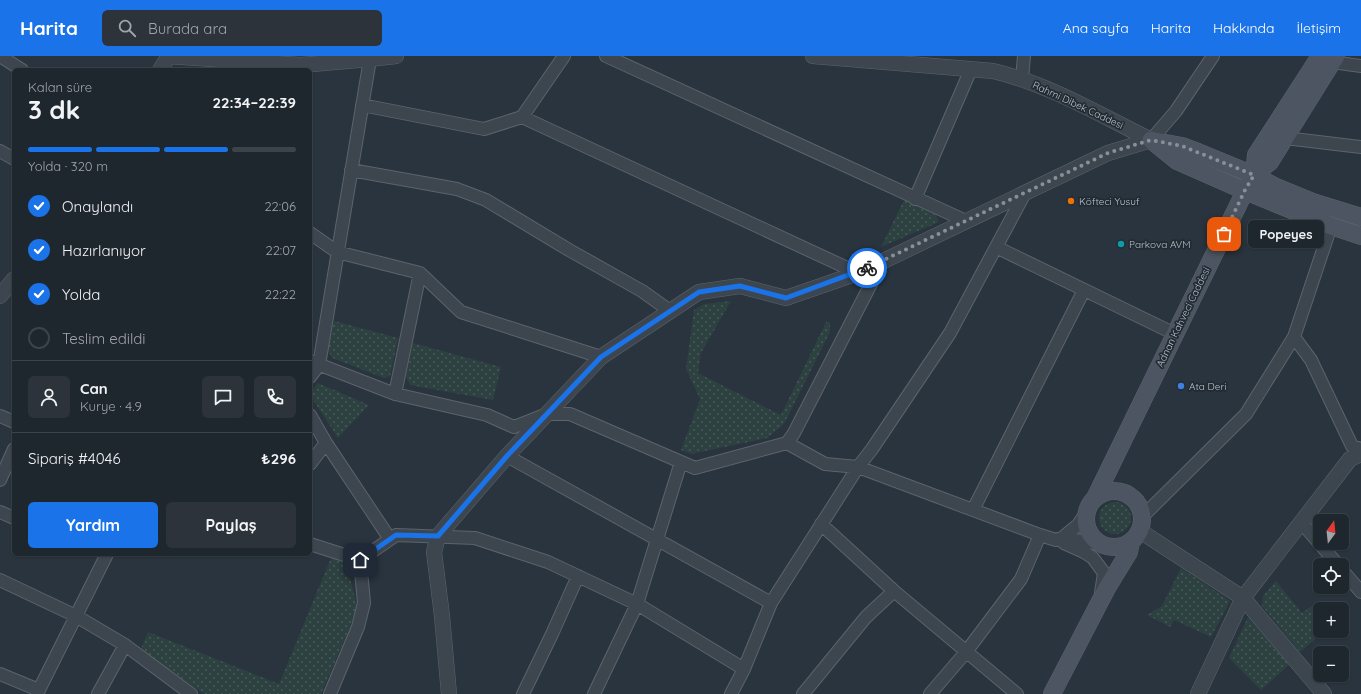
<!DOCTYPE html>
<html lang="tr">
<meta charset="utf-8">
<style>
body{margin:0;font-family:Quicksand,sans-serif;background:#2c333a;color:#f1f3f6;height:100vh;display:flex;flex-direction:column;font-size:15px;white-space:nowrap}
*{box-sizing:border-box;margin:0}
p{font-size:13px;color:#a1a5aa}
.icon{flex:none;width:22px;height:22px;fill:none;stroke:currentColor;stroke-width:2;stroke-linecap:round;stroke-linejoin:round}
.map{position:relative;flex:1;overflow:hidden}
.sheet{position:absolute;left:12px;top:12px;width:300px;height:488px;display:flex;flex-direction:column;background:#1f272e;border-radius:6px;box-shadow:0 1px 3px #0004,0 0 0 1px #3c444a}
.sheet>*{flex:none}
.needle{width:26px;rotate:15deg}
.buttons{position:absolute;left:1313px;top:458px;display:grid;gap:8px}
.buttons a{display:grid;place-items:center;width:36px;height:36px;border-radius:6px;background:#1f272e;box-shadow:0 1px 3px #0004,0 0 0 1px #3c444a;font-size:20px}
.pin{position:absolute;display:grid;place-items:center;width:34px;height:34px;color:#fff;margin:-17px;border-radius:8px;box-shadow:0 2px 6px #0006}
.courier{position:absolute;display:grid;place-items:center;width:40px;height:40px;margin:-20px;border:3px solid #1a73e8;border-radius:50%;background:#fff;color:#222;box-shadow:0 1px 5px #0007}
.bubble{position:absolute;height:28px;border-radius:6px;background:#1f272e;box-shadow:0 1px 3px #0004,0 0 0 1px #3c444a;font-size:13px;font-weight:700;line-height:28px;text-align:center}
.headline em{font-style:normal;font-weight:700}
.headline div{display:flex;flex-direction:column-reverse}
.headline{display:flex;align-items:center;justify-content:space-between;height:68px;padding:0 16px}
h1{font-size:26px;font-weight:700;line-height:30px}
.bar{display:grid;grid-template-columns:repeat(4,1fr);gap:6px 4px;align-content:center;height:48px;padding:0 16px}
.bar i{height:5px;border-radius:3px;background:#3c444a}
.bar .current{background:#1a73e8}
.bar p{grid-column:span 4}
.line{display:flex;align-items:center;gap:10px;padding:0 16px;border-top:1px solid #3c444a}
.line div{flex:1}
.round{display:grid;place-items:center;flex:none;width:42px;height:42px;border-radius:6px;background:#2c333a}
ol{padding:0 16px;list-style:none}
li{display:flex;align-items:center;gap:12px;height:44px}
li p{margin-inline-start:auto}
li .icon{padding:4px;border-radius:50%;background:#1a73e8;color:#fff;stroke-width:4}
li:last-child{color:#a1a5aa}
li i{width:22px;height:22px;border:2px solid #3c444a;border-radius:50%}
.action{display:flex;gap:8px;margin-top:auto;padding:8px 16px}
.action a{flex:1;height:46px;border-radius:6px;background:#1a73e8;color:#fff;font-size:16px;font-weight:700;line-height:46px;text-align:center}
.action a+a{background:#2c333a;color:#f1f3f6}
header{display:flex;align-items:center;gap:24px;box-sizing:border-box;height:56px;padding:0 20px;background:#1a73e8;color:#fff}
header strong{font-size:19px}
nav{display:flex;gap:22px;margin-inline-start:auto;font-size:14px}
.search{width:280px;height:36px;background:#2c333a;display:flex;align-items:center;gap:10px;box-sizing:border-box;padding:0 14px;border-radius:6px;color:#a1a5aa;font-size:15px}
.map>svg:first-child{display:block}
.grass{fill:url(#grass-dots)}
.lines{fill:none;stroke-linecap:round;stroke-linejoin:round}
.minor-casing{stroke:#5b646c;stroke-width:14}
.tertiary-casing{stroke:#5b646c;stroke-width:16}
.secondary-casing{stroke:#5b646c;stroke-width:18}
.minor{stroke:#3d464f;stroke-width:12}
.tertiary{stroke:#3d464f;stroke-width:15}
.secondary{stroke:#4c5561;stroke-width:17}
.done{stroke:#879098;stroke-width:4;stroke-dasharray:0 7.2}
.route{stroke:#1a73e8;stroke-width:5}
.food-dot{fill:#e8710a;stroke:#222b34;stroke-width:1.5}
.culture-dot{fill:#0f9aa8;stroke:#222b34;stroke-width:1.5}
.shop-dot{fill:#3f7fe0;stroke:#222b34;stroke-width:1.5}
.labels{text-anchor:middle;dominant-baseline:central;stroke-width:3.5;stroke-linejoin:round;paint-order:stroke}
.street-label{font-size:10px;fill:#bac1c9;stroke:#222b34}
.poi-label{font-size:10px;fill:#bac1c9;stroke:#222b34;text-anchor:start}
</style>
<header>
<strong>Harita</strong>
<div class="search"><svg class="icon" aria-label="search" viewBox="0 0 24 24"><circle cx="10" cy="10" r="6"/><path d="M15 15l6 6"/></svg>Burada ara</div>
<nav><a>Ana sayfa</a><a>Harita</a><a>Hakkında</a><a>İletişim</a></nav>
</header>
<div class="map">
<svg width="1361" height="638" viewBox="0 0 1361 638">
<defs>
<pattern id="grass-dots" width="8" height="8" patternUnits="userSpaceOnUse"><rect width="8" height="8" fill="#2c4140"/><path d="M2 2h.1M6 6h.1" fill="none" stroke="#485b5a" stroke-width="1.8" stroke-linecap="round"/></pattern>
</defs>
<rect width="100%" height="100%" fill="#29343e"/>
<path class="grass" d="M 904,144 L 936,159 L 939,166 L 881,191 Z
M 731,245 L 701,297 L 698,317 L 781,359 L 826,266 L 830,266 L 830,276 L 784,368 L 767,382 L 691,398 L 681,394 L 700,343 L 686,313 L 694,254 L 704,248 Z
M 334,265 L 398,282 L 390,320 L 384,322 L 332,302 L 328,294 Z
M 413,287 L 501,311 L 493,344 L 410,329 L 406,321 Z
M 318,327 L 369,349 L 338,382 L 310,339 L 310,337 Z
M1099 462a16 16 0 1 1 32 0a16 16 0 1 1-32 0Z
M 331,502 L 346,506 L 357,550 L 350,571 L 321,638 L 204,638 L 141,593 L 148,576 L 279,628 Z
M 1181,512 L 1230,545 L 1211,581 L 1174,564 L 1170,571 L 1147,559 L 1162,550 Z
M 1276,525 L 1302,557 L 1313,549 L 1320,557 L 1320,575 L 1325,575 L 1300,596 L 1262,550 L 1263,540 Z
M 1248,561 L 1290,608 L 1261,634 L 1229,602 Z"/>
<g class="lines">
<g class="minor-casing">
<path id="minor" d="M 0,0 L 22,14
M 606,0 L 966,165
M 1332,6 L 1361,10
M 1022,23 L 1024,0
M 362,49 L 484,73 L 522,61 L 564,0
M 522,61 L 858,217
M 1285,82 L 1361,91
M 1151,84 L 1176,55 L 1213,0
M 0,95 L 14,103
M 351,114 L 457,133 L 486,144 L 569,194 L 642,235 L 670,255
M 915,143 L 971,13
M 310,177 L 337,196 L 420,217 L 461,256 L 601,301
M 996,191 L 1175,278
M 1294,281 L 1311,304 L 1352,390 L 1361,393
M 310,305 L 395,338 L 487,359 L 514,371 L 547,358 L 570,358 L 695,412 L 787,387 L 794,377 L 874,222 L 873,210
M 310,321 L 319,309 L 370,3
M 395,338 L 420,217
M 310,359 L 326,387 L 390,483
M 0,360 L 14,366
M 787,387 L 825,408 L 858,411 L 1040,479 L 1056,484 L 1062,482 L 1101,488
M 507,400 L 771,547
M 310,408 L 326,387
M 0,424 L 14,393
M 973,454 L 1084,234
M 0,456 L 14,462
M 1142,461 L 1246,358 L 1294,281 L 1331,170
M 1301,466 L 1338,509
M 821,468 L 894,535 L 1017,638
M 1062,482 L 1078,469 L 1086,457
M 1064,487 L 1084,496 L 1093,502 L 1104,517 L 1101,537
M 310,488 L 360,504
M 1342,514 L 1361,536
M 0,524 L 76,560 L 125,589 L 191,638
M 0,618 L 39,634
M 37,638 L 107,498
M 98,638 L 125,589
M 330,638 L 358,571 L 364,547 L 360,504 L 396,479 L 475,482 L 548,506 L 637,548 L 744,613
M 523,638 L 552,578 L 578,520
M 594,638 L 637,548 L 681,406
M 731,638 L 744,613 L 771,547 L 858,411 L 872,393 L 950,277 L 1025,137
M 803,638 L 866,561 L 894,535
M 930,638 L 966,596 L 1021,523 L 1040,479"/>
</g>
<g class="tertiary-casing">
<path id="tertiary" d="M 167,0 L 301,9 L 370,3 L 396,0
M 813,0 L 993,15 C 1049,28 1100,59 1151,84
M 160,14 L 169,0
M 0,240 L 14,223
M 1140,475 L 1243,542 L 1324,638
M 449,638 L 442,560 L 434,496 L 438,480 L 507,400 L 601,301 L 699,236 L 740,230 L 786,242 L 858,217 L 873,210 L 1108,97 L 1151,84
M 1198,638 L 1243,542 L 1350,403 L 1361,398"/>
</g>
<g class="secondary-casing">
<path id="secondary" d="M 1151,84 L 1177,105 L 1245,135 L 1331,170 L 1361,180
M 1155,85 L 1182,90 L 1198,96 L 1254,119 L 1274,130 L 1313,146 L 1361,161
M 1254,119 L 1256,99 L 1320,0
M1086 463a28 28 0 1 1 56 0a28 28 0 1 1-56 0Z
M 1095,442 L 1245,135 L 1254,119 L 1270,106 L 1336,0
M 1052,638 L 1107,532 L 1129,496 L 1131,486"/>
</g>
<use href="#minor" class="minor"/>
<use href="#tertiary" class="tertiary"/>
<use href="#secondary" class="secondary"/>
</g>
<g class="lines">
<path class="done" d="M 867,212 L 1108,97 L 1151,84 L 1182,90 L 1254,119 L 1245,134 L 1224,178"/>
<path class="route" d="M 360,504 L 396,479 L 438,480 L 507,400 L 601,301 L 699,236 L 740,230 L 786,242 L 867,212"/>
</g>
<circle class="food-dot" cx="1071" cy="145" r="4"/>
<circle class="culture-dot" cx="1121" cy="188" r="4"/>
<circle class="shop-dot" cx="1181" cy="330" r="4"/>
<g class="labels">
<g class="street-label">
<text transform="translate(1078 49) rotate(25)">Rahmi Dibek Caddesi</text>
<text transform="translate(1183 261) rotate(-64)">Adnan Kahveci Caddesi</text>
</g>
<g class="poi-label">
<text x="1079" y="145">Köfteci Yusuf</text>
<text x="1129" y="188">Parkova AVM</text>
<text x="1189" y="330">Ata Deri</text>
</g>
</g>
</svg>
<div class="buttons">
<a><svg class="needle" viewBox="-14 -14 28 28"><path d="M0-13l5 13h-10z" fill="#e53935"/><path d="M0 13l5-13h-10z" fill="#a1a5aa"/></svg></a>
<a><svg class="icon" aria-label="locate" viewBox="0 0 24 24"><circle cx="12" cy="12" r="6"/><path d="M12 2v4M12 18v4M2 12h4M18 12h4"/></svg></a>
<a>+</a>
<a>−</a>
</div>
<div class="pin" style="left:1224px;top:178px;background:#ea580c"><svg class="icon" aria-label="bag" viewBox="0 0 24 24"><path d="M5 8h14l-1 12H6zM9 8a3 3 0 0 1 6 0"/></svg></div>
<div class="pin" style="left:360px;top:504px;background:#1f2937"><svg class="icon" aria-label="home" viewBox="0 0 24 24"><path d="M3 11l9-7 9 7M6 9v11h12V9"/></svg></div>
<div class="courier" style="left:867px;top:212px"><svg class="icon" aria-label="bike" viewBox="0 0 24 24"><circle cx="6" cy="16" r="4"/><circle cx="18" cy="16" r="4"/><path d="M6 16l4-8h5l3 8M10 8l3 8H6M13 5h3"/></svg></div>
<div class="bubble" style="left:1248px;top:164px;width:76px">Popeyes</div>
<section class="sheet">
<div class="headline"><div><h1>3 dk</h1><p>Kalan süre</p></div><em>22:34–22:39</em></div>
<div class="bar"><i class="current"></i><i class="current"></i><i class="current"></i><i></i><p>Yolda · 320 m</p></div>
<ol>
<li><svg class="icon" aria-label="check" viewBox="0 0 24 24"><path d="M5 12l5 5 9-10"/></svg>Onaylandı<p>22:06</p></li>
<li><svg class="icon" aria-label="check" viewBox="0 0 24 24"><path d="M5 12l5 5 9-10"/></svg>Hazırlanıyor<p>22:07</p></li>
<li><svg class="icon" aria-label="check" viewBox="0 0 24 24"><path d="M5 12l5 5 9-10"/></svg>Yolda<p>22:22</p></li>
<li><i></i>Teslim edildi</li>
</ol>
<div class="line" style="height:72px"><a class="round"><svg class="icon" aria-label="person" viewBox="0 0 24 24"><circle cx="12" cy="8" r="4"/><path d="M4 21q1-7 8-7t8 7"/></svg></a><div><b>Can</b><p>Kurye · 4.9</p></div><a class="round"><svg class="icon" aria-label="chat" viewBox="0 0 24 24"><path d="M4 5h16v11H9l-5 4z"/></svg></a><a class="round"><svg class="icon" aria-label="phone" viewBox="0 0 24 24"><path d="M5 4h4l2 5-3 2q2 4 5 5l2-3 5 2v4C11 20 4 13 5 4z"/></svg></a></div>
<div class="line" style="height:52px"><div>Sipariş #4046</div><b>₺296</b></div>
<div class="action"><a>Yardım</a><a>Paylaş</a></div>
</section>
</div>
